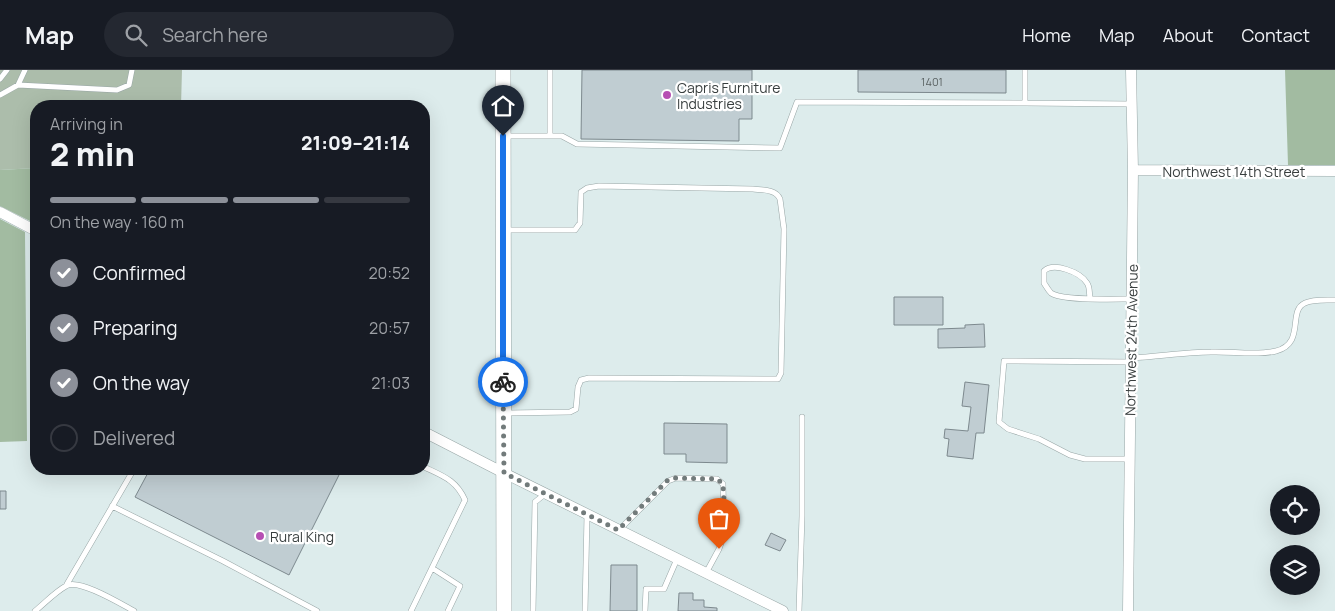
<!DOCTYPE html>
<meta charset="utf-8">
<style>
body{margin:0;font-family:Manrope,sans-serif;background:#242831;color:#f1f3f6;height:100vh;display:flex;flex-direction:column;font-size:19px;white-space:nowrap}
*{box-sizing:border-box;margin:0}
p{font-size:16px;color:#9ea1a6}
.icon{flex:none;width:28px;height:28px;fill:none;stroke:currentColor;stroke-width:2;stroke-linecap:round;stroke-linejoin:round}
.map{position:relative;flex:1;overflow:hidden}
.drawer{position:absolute;left:30px;top:30px;width:400px;height:375px;display:flex;flex-direction:column;background:#171b24;border-radius:20px;box-shadow:0 5px 20px #0002}
.drawer>*{flex:none}
.controls{position:absolute;left:1270px;top:415px;display:grid;gap:10px}
.controls a{display:grid;place-items:center;width:50px;height:50px;border-radius:50%;background:#171b24;box-shadow:0 5px 20px #0002;font-size:25px}
.pin{position:absolute;display:grid;place-items:center;width:42px;height:42px;color:#fff;margin:-51px -21px;border-radius:50% 50% 50% 0;rotate:-45deg;box-shadow:0 0 5px #0007}
.pin .icon{rotate:45deg}
.courier{position:absolute;display:grid;place-items:center;width:50px;height:50px;margin:-25px;border:4px solid #1a73e8;border-radius:50%;background:#fff;color:#222;box-shadow:0 1px 6px #0007}
.summary em{font-style:normal;font-weight:800}
.summary div{display:flex;flex-direction:column-reverse}
.summary{display:flex;align-items:center;justify-content:space-between;height:85px;padding:0 20px}
h1{font-size:32px;font-weight:800;line-height:38px}
.bar{display:grid;grid-template-columns:repeat(4,1fr);gap:8px 5px;align-content:center;height:60px;padding:0 20px}
.bar i{height:6px;border-radius:4px;background:#363941}
.bar .selected{background:#8c9099}
.bar p{grid-column:span 4}
ol{padding:0 20px;list-style:none}
li{display:flex;align-items:center;gap:15px;height:55px}
li p{margin-inline-start:auto}
li .icon{padding:5px;border-radius:50%;background:#8c9099;color:#fff;stroke-width:4}
li:last-child{color:#9ea1a6}
li i{width:28px;height:28px;border:2px solid #363941;border-radius:50%}
header{display:flex;align-items:center;gap:30px;box-sizing:border-box;height:70px;padding:0 25px;background:#171b24;border-bottom:1px solid #363941}
header strong{font-size:24px}
nav{display:flex;gap:28px;margin-inline-start:auto;font-size:18px}
.search{width:350px;height:45px;background:#242831;display:flex;align-items:center;gap:12px;box-sizing:border-box;padding:0 18px;border-radius:28px;color:#9ea1a6;font-size:19px}
.map>svg:first-child{display:block}
.green{fill:#acbdab}
.forest{fill:#a2bba1}
.building{fill:#c0cdd2;stroke:#7d898e}
.lines{fill:none;stroke-linecap:round;stroke-linejoin:round}
.lane-casing{stroke:#98a6a6;stroke-width:6}
.street-casing{stroke:#98a6a6;stroke-width:11}
.secondary-casing{stroke:#98a6a6;stroke-width:16}
.lane{stroke:#fff;stroke-width:5}
.street{stroke:#fff;stroke-width:10}
.secondary{stroke:#fff;stroke-width:15}
.done{stroke:#727b7b;stroke-width:5;stroke-dasharray:0 9}
.route{stroke:#1a73e8;stroke-width:6}
.poi-dot{fill:#b64fb3;stroke:#fff;stroke-width:2}
.labels{text-anchor:middle;dominant-baseline:central;stroke-width:4.5;stroke-linejoin:round;paint-order:stroke}
.number-label{font-size:11px;fill:#5a6263}
.poi-label{font-size:14px;fill:#383e3e;stroke:#fff;text-anchor:start}
.street-label{font-size:14px;fill:#383e3e;stroke:#fff}
</style>
<header>
<strong>Map</strong>
<div class="search"><svg class="icon" aria-label="search" viewBox="0 0 24 24"><circle cx="10" cy="10" r="6"/><path d="M15 15l6 6"/></svg>Search here</div>
<nav><a>Home</a><a>Map</a><a>About</a><a>Contact</a></nav>
</header>
<div class="map">
<svg width="1335" height="541" viewBox="0 0 1335 541">
<rect width="100%" height="100%" fill="#ddecec"/>
<path class="green" d="M 0,0 L 182,0 L 181,36 L 36,36 L 36,98 L 0,100 Z"/>
<path class="forest" d="M 1285,0 L 1335,0 L 1335,95 L 1288,95 Z
M 36,98 L 36,154 L 0,136 L 0,100 Z
M 0,149 L 25,162 L 27,371 L 0,372 Z"/>
<path class="building" d="M 582,0 L 752,0 L 752,49 L 739,49 L 739,71 L 581,69 Z
M 858,0 L 1006,0 L 1006,23 L 858,22 Z
M 894,227 L 943,227 L 943,255 L 894,255 Z
M 984,254 L 985,277 L 938,278 L 938,259 L 965,258 L 965,255 Z
M 965,312 L 989,315 L 984,363 L 976,363 L 973,389 L 947,386 L 949,369 L 944,368 L 945,359 L 968,361 L 971,337 L 962,336 Z
M 664,353 L 727,354 L 727,393 L 686,392 L 686,384 L 664,384 Z
M 150,399 L 342,399 L 289,505 L 135,427 Z
M 0,421 L 6,421 L 6,439 L 0,439 Z
M 771,463 L 786,470 L 780,481 L 765,475 Z
M 611,495 L 637,495 L 637,541 L 610,541 Z
M 679,523 L 693,523 L 693,530 L 704,530 L 704,537 L 717,538 L 717,541 L 678,541 Z"/>
<g class="lines">
<g class="lane-casing">
<path id="lane" d="M 0,9 L 7,0
M 18,15 L 25,0
M 0,25 L 18,15 L 117,20 L 129,15 L 132,0
M 1025,33 L 1131,34
M 506,66 L 562,66 L 577,74 L 780,78 L 797,32 L 1025,33 L 1025,0
M 550,66 L 550,0
M 1090,228 C 1089,222 1090,217 1087,213 C 1080,202 1054,192 1044,201 L 1044,213 C 1046,216 1048,220 1051,223 C 1062,231 1116,229 1131,229
M 1131,288 C 1158,287 1184,282 1211,282 C 1231,281 1257,286 1276,281 C 1306,273 1287,241 1305,233 C 1313,229 1326,230 1335,230
M 506,343 L 570,342 L 576,339 L 578,317 L 581,310 L 589,308 L 778,309 L 781,303 L 784,159 L 780,129 C 776,119 762,120 753,119 L 599,116 L 587,118 L 581,122 L 580,153 L 575,160 L 506,160
M 1130,389 L 1085,389 L 1070,385 L 1039,369 L 1008,359 L 999,352 L 1004,291 L 1131,292
M 112,436 L 223,491 L 317,541
M 619,460 L 668,411 L 676,408 L 717,409 L 723,414 L 724,465 L 719,479 L 706,503
M 432,498 L 460,516 L 448,541
M 67,514 L 134,399
M 35,541 C 45,533 55,522 66,516 C 79,508 121,534 134,541
M 411,541 L 465,430 C 456,410 443,406 424,397
M 533,541 L 535,432 L 545,424
M 585,541 L 587,445
M 645,541 L 646,519 L 664,519 L 677,489
M 799,541 L 802,446 L 802,347"/>
</g>
<g class="street-casing">
<path id="street" d="M 1133,100 L 1335,101
M 0,142 L 36,161
M 424,362 L 504,403 L 783,541
M 1128,541 L 1133,100 L 1131,0"/>
</g>
<g class="secondary-casing">
<path id="secondary" d="M 503,0 L 504,541"/>
</g>
<use href="#lane" class="lane"/>
<use href="#street" class="street"/>
<use href="#secondary" class="secondary"/>
</g>
<g class="lines">
<path class="done" d="M 503,312 L 504,403 L 618,460 L 668,410 L 676,408 L 717,409 L 723,414 C 724,436 727,458 719,479"/>
<path class="route" d="M 503,312 L 503,66"/>
</g>
<g class="poi-dot">
<circle cx="667" cy="25" r="5"/>
<circle cx="260" cy="466" r="5"/>
</g>
<g class="labels">
<g class="number-label">
<text x="932" y="11">1401</text>
</g>
<g class="poi-label">
<text x="677" y="17">Capris Furniture<tspan x="677" dy="16">Industries</tspan></text>
<text x="270" y="466">Rural King</text>
</g>
<g class="street-label">
<text x="1234" y="101">Northwest 14th Street</text>
<text transform="translate(1131 270) rotate(-89)">Northwest 24th Avenue</text>
</g>
</g>
</svg>
<div class="controls">
<a><svg class="icon" aria-label="locate" viewBox="0 0 24 24"><circle cx="12" cy="12" r="6"/><path d="M12 2v4M12 18v4M2 12h4M18 12h4"/></svg></a>
<a><svg class="icon" aria-label="layers" viewBox="0 0 24 24"><path d="M12 4l9 5-9 5-9-5zM3 14l9 5 9-5"/></svg></a>
</div>
<div class="pin" style="left:719px;top:479px;background:#ea580c"><svg class="icon" aria-label="bag" viewBox="0 0 24 24"><path d="M5 8h14l-1 12H6zM9 8a3 3 0 0 1 6 0"/></svg></div>
<div class="pin" style="left:503px;top:66px;background:#1f2937"><svg class="icon" aria-label="home" viewBox="0 0 24 24"><path d="M3 11l9-7 9 7M6 9v11h12V9"/></svg></div>
<div class="courier" style="left:503px;top:312px"><svg class="icon" aria-label="bike" viewBox="0 0 24 24"><circle cx="6" cy="16" r="4"/><circle cx="18" cy="16" r="4"/><path d="M6 16l4-8h5l3 8M10 8l3 8H6M13 5h3"/></svg></div>
<section class="drawer">
<div class="summary"><div><h1>2 min</h1><p>Arriving in</p></div><em>21:09–21:14</em></div>
<div class="bar"><i class="selected"></i><i class="selected"></i><i class="selected"></i><i></i><p>On the way · 160 m</p></div>
<ol>
<li><svg class="icon" aria-label="check" viewBox="0 0 24 24"><path d="M5 12l5 5 9-10"/></svg>Confirmed<p>20:52</p></li>
<li><svg class="icon" aria-label="check" viewBox="0 0 24 24"><path d="M5 12l5 5 9-10"/></svg>Preparing<p>20:57</p></li>
<li><svg class="icon" aria-label="check" viewBox="0 0 24 24"><path d="M5 12l5 5 9-10"/></svg>On the way<p>21:03</p></li>
<li><i></i>Delivered</li>
</ol>
</section>
</div>
